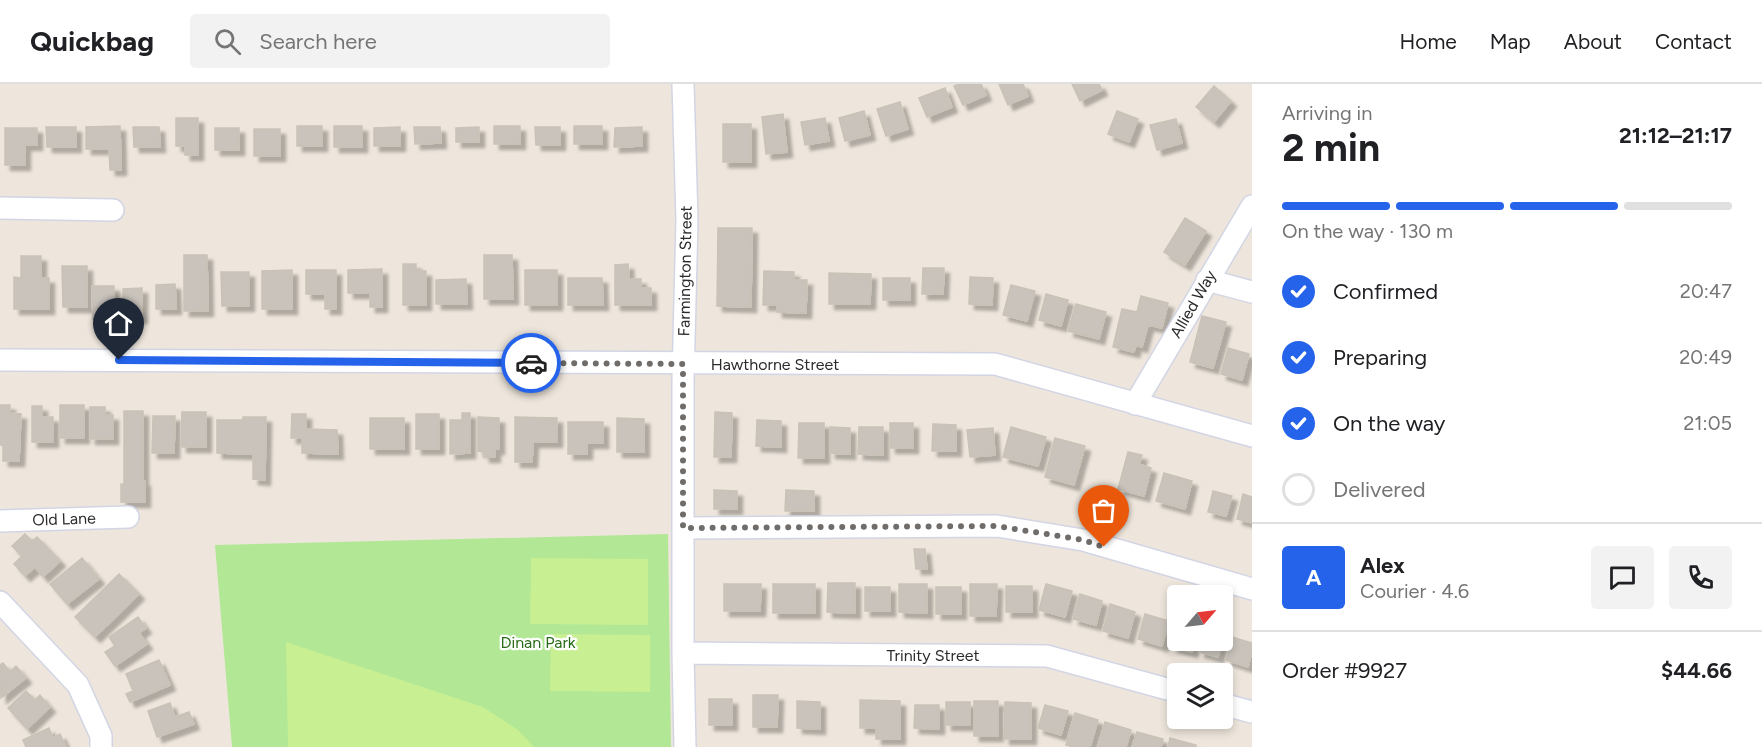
<!DOCTYPE html>
<meta charset="utf-8">
<style>
body{margin:0;font-family:Figtree,sans-serif;background:#f2f2f2;color:#202124;height:100vh;display:flex;flex-direction:column;font-size:22px;white-space:nowrap}
*{box-sizing:border-box;margin:0}
p{font-size:20px;color:#757577}
.icon{flex:none;width:33px;height:33px;fill:none;stroke:currentColor;stroke-width:2;stroke-linecap:round;stroke-linejoin:round}
.map{position:relative;flex:1;overflow:hidden}
.details{display:flex;flex-direction:column;background:#fff;width:510px}
.details>*{flex:none}
.needle{width:39px;rotate:62deg}
.tools{position:absolute;left:1167px;top:501px;display:grid;gap:12px}
.tools a{display:grid;place-items:center;width:66px;height:66px;border-radius:6px;background:#fff;box-shadow:0 3px 9px #0003;font-size:30px}
.pin{position:absolute;display:grid;place-items:center;width:51px;height:51px;color:#fff;margin:-62px -26px;border-radius:50% 50% 50% 0;rotate:-45deg;box-shadow:0 0 6px #0007}
.pin .icon{rotate:45deg}
.courier{position:absolute;display:grid;place-items:center;width:60px;height:60px;margin:-30px;border:4px solid #2563eb;border-radius:50%;background:#fff;color:#222;box-shadow:0 2px 8px #0007}
.summary em{font-style:normal;font-weight:700}
.summary div{display:flex;flex-direction:column-reverse}
.summary{display:flex;align-items:center;justify-content:space-between;height:102px;padding:0 30px}
h1{font-size:39px;font-weight:700;line-height:45px}
.bar{display:grid;grid-template-columns:repeat(4,1fr);gap:9px 6px;align-content:center;height:72px;padding:0 30px}
.bar i{height:8px;border-radius:4px;background:#e0e0e0}
.bar .on{background:#2563eb}
.bar p{grid-column:span 4}
.line{display:flex;align-items:center;gap:15px;padding:0 30px;border-top:2px solid #e0e0e0}
.line div{flex:1}
.round{display:grid;place-items:center;flex:none;width:63px;height:63px;border-radius:6px;background:#f2f2f2}
ol{padding:0 30px;list-style:none}
li{display:flex;align-items:center;gap:18px;height:66px}
li p{margin-inline-start:auto}
li .icon{padding:6px;border-radius:50%;background:#2563eb;color:#fff;stroke-width:4}
li:last-child{color:#757577}
li i{width:33px;height:33px;border:3px solid #e0e0e0;border-radius:50%}
header{display:flex;align-items:center;gap:36px;box-sizing:border-box;height:84px;padding:0 30px;background:#fff;border-bottom:2px solid #e0e0e0}
header strong{font-size:28px}
nav{display:flex;gap:33px;margin-inline-start:auto;font-size:21px}
.search{width:420px;height:54px;background:#f2f2f2;display:flex;align-items:center;gap:15px;box-sizing:border-box;padding:0 21px;border-radius:6px;color:#757577;font-size:22px}
main{display:flex;flex:1;min-height:0}
.map>svg:first-child{display:block}
.green{fill:#b2e796}
.pitch{fill:#c8ef91}
.building{fill:#c9c3bc;stroke:#c9c2b6;stroke-width:1.5;filter:url(#shadow)}
.lines{fill:none;stroke-linecap:round;stroke-linejoin:round}
.minor-casing{stroke:#d2d5e4;stroke-width:24}
.minor{stroke:#fff;stroke-width:21}
.done{stroke:#6f6c69;stroke-width:6;stroke-dasharray:0 10.8}
.route{stroke:#2563eb;stroke-width:8}
.labels{text-anchor:middle;dominant-baseline:central;stroke-width:4.5;stroke-linejoin:round;paint-order:stroke}
.street-label{font-size:16px;fill:#2b2b2b;stroke:#fff}
.park-label{font-size:16px;fill:#296c17;stroke:#fff}
</style>
<header>
<strong>Quickbag</strong>
<div class="search"><svg class="icon" aria-label="search" viewBox="0 0 24 24"><circle cx="10" cy="10" r="6"/><path d="M15 15l6 6"/></svg>Search here</div>
<nav><a>Home</a><a>Map</a><a>About</a><a>Contact</a></nav>
</header>
<main>
<div class="map">
<svg width="1252" height="663" viewBox="0 0 1252 663">
<defs>
<filter id="shadow"><feDropShadow dx="5.5" dy="5.5" stdDeviation="1.5" flood-color="#0004"/></filter>
</defs>
<rect width="100%" height="100%" fill="#eee6dc"/>
<path class="green" d="M 668,450 L 671,663 L 232,663 L 215,461 Z"/>
<path class="pitch" d="M 531,474 L 648,475 L 648,541 L 530,540 Z
M 551,550 L 650,551 L 650,608 L 550,607 Z
M 286,558 L 483,623 L 518,646 L 534,663 L 288,663 Z"/>
<path class="building" d="M 960,0 L 981,0 L 986,11 L 963,21 L 954,2 Z
M 999,0 L 1023,0 L 1028,12 L 1008,21 Z
M 1072,0 L 1099,0 L 1102,6 L 1080,17 Z
M 1214,2 L 1231,17 L 1214,38 L 1196,23 Z
M 945,4 L 952,23 L 927,33 L 919,14 Z
M 900,18 L 908,45 L 886,52 L 877,25 Z
M 864,27 L 870,51 L 845,57 L 839,34 Z
M 1117,27 L 1138,35 L 1129,58 L 1108,50 Z
M 783,30 L 787,68 L 766,70 L 762,33 Z
M 176,34 L 198,34 L 198,71 L 185,71 L 185,62 L 176,62 Z
M 825,34 L 829,57 L 805,61 L 801,38 Z
M 1176,35 L 1182,59 L 1157,66 L 1150,41 Z
M 723,40 L 751,40 L 751,78 L 723,78 Z
M 120,42 L 121,86 L 110,86 L 109,65 L 86,65 L 86,43 Z
M 297,42 L 322,42 L 322,62 L 297,62 Z
M 334,42 L 362,42 L 362,63 L 334,63 Z
M 494,42 L 520,42 L 520,60 L 494,60 Z
M 574,42 L 602,42 L 602,60 L 574,60 Z
M 46,43 L 76,43 L 76,63 L 47,63 Z
M 133,43 L 159,43 L 160,63 L 134,63 Z
M 400,43 L 400,62 L 374,62 L 374,44 Z
M 414,43 L 440,43 L 441,59 L 415,60 Z
M 479,43 L 479,58 L 456,58 L 456,44 Z
M 535,43 L 560,43 L 560,61 L 536,61 Z
M 642,43 L 642,62 L 614,63 L 615,44 Z
M 5,44 L 37,44 L 37,61 L 25,61 L 25,81 L 5,81 Z
M 215,44 L 239,44 L 239,66 L 215,66 Z
M 254,45 L 280,45 L 280,72 L 254,72 Z
M 1185,134 L 1206,147 L 1185,181 L 1164,168 Z
M 718,144 L 752,144 L 751,223 L 717,222 Z
M 184,171 L 207,171 L 208,227 L 184,227 Z
M 484,171 L 512,171 L 513,215 L 484,215 Z
M 21,172 L 41,172 L 41,194 L 49,194 L 49,225 L 14,225 L 14,193 L 21,194 Z
M 403,180 L 416,180 L 416,187 L 426,187 L 426,221 L 403,221 Z
M 628,180 L 629,195 L 641,195 L 641,204 L 651,204 L 651,221 L 615,221 L 615,181 Z
M 62,182 L 87,182 L 87,223 L 63,223 Z
M 923,184 L 944,184 L 943,210 L 922,210 Z
M 382,185 L 382,223 L 370,223 L 370,209 L 348,209 L 348,186 Z
M 292,186 L 292,225 L 262,225 L 262,187 Z
M 306,186 L 336,186 L 336,225 L 325,225 L 325,210 L 306,210 Z
M 525,186 L 557,186 L 557,221 L 525,221 Z
M 764,187 L 794,188 L 794,196 L 807,196 L 806,229 L 777,228 L 777,221 L 763,221 Z
M 221,188 L 249,188 L 249,222 L 222,222 Z
M 829,189 L 871,190 L 870,220 L 829,220 Z
M 970,193 L 993,194 L 992,221 L 969,220 Z
M 568,194 L 602,194 L 603,221 L 568,221 Z
M 883,194 L 910,194 L 910,216 L 883,216 Z
M 466,195 L 467,220 L 436,220 L 436,196 Z
M 175,200 L 176,225 L 156,225 L 156,201 Z
M 1011,201 L 1035,207 L 1027,237 L 1003,231 Z
M 92,202 L 114,202 L 114,235 L 93,235 Z
M 142,204 L 142,234 L 123,234 L 123,205 Z
M 1046,210 L 1068,216 L 1061,242 L 1039,236 Z
M 1141,212 L 1168,219 L 1162,244 L 1148,241 L 1142,263 L 1136,261 L 1134,268 L 1113,263 L 1122,225 L 1137,228 Z
M 1076,220 L 1106,228 L 1099,255 L 1068,247 Z
M 1202,232 L 1226,238 L 1213,284 L 1190,278 Z
M 1228,264 L 1249,270 L 1242,296 L 1221,290 Z
M 0,321 L 10,321 L 10,329 L 21,330 L 19,377 L 3,377 L 3,361 L 0,361 Z
M 60,321 L 84,321 L 84,354 L 60,354 Z
M 32,322 L 42,322 L 42,333 L 53,333 L 53,358 L 32,358 Z
M 90,323 L 105,323 L 105,331 L 113,331 L 113,355 L 90,355 Z
M 124,327 L 143,327 L 143,397 L 145,397 L 145,418 L 121,418 L 121,400 L 124,400 Z
M 182,328 L 206,328 L 206,363 L 181,363 Z
M 715,328 L 732,329 L 731,373 L 714,373 Z
M 462,329 L 470,329 L 470,369 L 450,370 L 450,336 L 462,336 Z
M 292,330 L 306,330 L 306,345 L 337,346 L 338,370 L 302,369 L 302,354 L 291,354 Z
M 416,330 L 439,330 L 439,365 L 416,365 Z
M 153,332 L 175,332 L 174,369 L 152,369 Z
M 243,333 L 266,333 L 265,396 L 253,395 L 253,370 L 217,369 L 217,336 L 243,336 Z
M 478,333 L 499,334 L 499,365 L 495,365 L 495,373 L 484,373 L 484,368 L 478,367 Z
M 515,333 L 557,334 L 557,358 L 533,358 L 532,378 L 515,378 Z
M 370,334 L 404,334 L 404,365 L 370,365 Z
M 617,334 L 644,335 L 644,368 L 617,368 Z
M 757,336 L 781,337 L 781,363 L 756,362 Z
M 568,338 L 603,338 L 603,359 L 587,359 L 587,370 L 568,370 Z
M 799,339 L 824,339 L 824,374 L 798,374 Z
M 890,339 L 913,339 L 913,364 L 890,364 Z
M 933,340 L 956,341 L 956,367 L 932,367 Z
M 830,343 L 850,344 L 850,370 L 830,369 Z
M 859,343 L 883,343 L 883,371 L 858,370 Z
M 1011,343 L 1046,353 L 1038,382 L 1003,373 Z
M 993,344 L 995,371 L 970,373 L 967,346 Z
M 1055,354 L 1085,362 L 1074,401 L 1045,393 Z
M 1128,368 L 1142,371 L 1139,380 L 1151,384 L 1144,412 L 1118,405 Z
M 1164,389 L 1192,397 L 1185,425 L 1156,417 Z
M 714,406 L 737,407 L 737,425 L 714,425 Z
M 786,406 L 814,407 L 814,427 L 785,427 Z
M 1213,407 L 1232,412 L 1226,432 L 1208,428 Z
M 1243,410 L 1252,413 L 1252,439 L 1237,435 Z
M 25,450 L 32,457 L 37,453 L 60,477 L 43,493 L 35,483 L 25,492 L 14,480 L 22,472 L 12,462 Z
M 914,465 L 925,465 L 927,485 L 916,485 Z
M 82,474 L 99,495 L 67,520 L 50,500 Z
M 119,490 L 139,510 L 95,553 L 75,533 Z
M 828,499 L 855,499 L 855,529 L 827,528 Z
M 724,500 L 761,500 L 760,527 L 724,527 Z
M 773,500 L 815,500 L 815,529 L 773,529 Z
M 899,500 L 927,500 L 927,529 L 899,528 Z
M 970,500 L 997,500 L 996,532 L 970,532 Z
M 1046,500 L 1072,507 L 1065,533 L 1039,526 Z
M 1006,502 L 1032,502 L 1032,528 L 1006,528 Z
M 865,503 L 890,503 L 890,527 L 865,527 Z
M 936,503 L 961,503 L 961,530 L 936,530 Z
M 1080,510 L 1102,517 L 1096,541 L 1073,535 Z
M 1110,520 L 1135,528 L 1128,554 L 1103,547 Z
M 1145,530 L 1169,537 L 1162,562 L 1138,555 Z
M 138,533 L 146,544 L 139,549 L 147,560 L 115,582 L 105,568 L 115,562 L 109,553 Z
M 1178,541 L 1178,556 L 1195,556 L 1192,568 L 1172,563 Z
M 1222,551 L 1224,551 L 1218,573 L 1199,568 L 1203,556 L 1222,556 Z
M 1232,553 L 1252,559 L 1252,567 L 1248,583 L 1226,576 Z
M 159,576 L 170,601 L 130,618 L 126,610 L 133,607 L 126,590 Z
M 3,579 L 10,588 L 16,582 L 26,594 L 1,614 L 0,581 Z
M 26,607 L 35,616 L 40,611 L 50,623 L 27,645 L 8,624 Z
M 753,611 L 778,611 L 777,643 L 753,643 Z
M 709,615 L 732,615 L 732,641 L 709,641 Z
M 860,616 L 900,617 L 900,655 L 876,655 L 876,644 L 860,644 Z
M 797,617 L 820,618 L 820,645 L 797,644 Z
M 974,617 L 998,617 L 998,652 L 974,652 Z
M 946,618 L 970,618 L 970,641 L 946,641 Z
M 1005,618 L 1031,619 L 1031,655 L 1004,655 Z
M 170,619 L 175,633 L 189,628 L 194,640 L 157,653 L 148,627 Z
M 915,621 L 939,621 L 939,645 L 914,644 Z
M 1045,621 L 1068,627 L 1061,651 L 1038,644 Z
M 1075,629 L 1098,636 L 1090,663 L 1074,663 L 1066,661 Z
M 1105,638 L 1131,646 L 1126,663 L 1098,663 Z
M 49,644 L 53,654 L 60,650 L 66,663 L 26,663 L 23,656 Z
M 1137,648 L 1163,655 L 1161,663 L 1132,663 Z
M 1170,654 L 1196,661 L 1196,663 L 1168,663 Z"/>
<g class="lines">
<g class="minor-casing">
<path id="minor" d="M 683,0 L 687,136 L 683,297 L 683,569 L 685,663
M 0,124 L 113,126
M 1207,196 L 1252,208
M 0,276 L 995,280 L 1252,352
M 1135,320 L 1252,122
M 0,437 L 128,433
M 683,444 L 997,442 L 1083,456 L 1252,505
M 0,518 L 78,601 L 101,652 L 101,663
M 683,569 L 1047,572 L 1178,608
M 1222,620 L 1252,628"/>
</g>
<use href="#minor" class="minor"/>
</g>
<g class="lines">
<path class="done" d="M 531,279 L 683,280 L 683,444 L 997,442 L 1083,456 L 1104,463"/>
<path class="route" d="M 119,276 L 531,279"/>
</g>
<g class="labels">
<g class="street-label">
<text transform="translate(685 187) rotate(-89)">Farmington Street</text>
<text transform="translate(1193 220) rotate(-60)">Allied Way</text>
<text x="775" y="280">Hawthorne Street</text>
<text transform="translate(64 435) rotate(-2)">Old Lane</text>
<text x="933" y="571">Trinity Street</text>
</g>
<g class="park-label">
<text x="538" y="558">Dinan Park</text>
</g>
</g>
</svg>
<div class="tools">
<a><svg class="needle" viewBox="-14 -14 28 28"><path d="M0-13l5 13h-10z" fill="#e53935"/><path d="M0 13l5-13h-10z" fill="#757577"/></svg></a>
<a><svg class="icon" aria-label="layers" viewBox="0 0 24 24"><path d="M12 4l9 5-9 5-9-5zM3 14l9 5 9-5"/></svg></a>
</div>
<div class="pin" style="left:1104px;top:463px;background:#ea580c"><svg class="icon" aria-label="bag" viewBox="0 0 24 24"><path d="M5 8h14l-1 12H6zM9 8a3 3 0 0 1 6 0"/></svg></div>
<div class="pin" style="left:119px;top:276px;background:#1f2937"><svg class="icon" aria-label="home" viewBox="0 0 24 24"><path d="M3 11l9-7 9 7M6 9v11h12V9"/></svg></div>
<div class="courier" style="left:531px;top:279px"><svg class="icon" aria-label="car" viewBox="0 0 24 24"><path d="M5 17H2v-5l4-1 3-4h7l3 4 3 1v5h-3M9 17h6M6 11h13"/><circle cx="7" cy="17" r="2"/><circle cx="17" cy="17" r="2"/></svg></div>
</div>
<section class="details">
<div class="summary"><div><h1>2 min</h1><p>Arriving in</p></div><em>21:12–21:17</em></div>
<div class="bar"><i class="on"></i><i class="on"></i><i class="on"></i><i></i><p>On the way · 130 m</p></div>
<ol>
<li><svg class="icon" aria-label="check" viewBox="0 0 24 24"><path d="M5 12l5 5 9-10"/></svg>Confirmed<p>20:47</p></li>
<li><svg class="icon" aria-label="check" viewBox="0 0 24 24"><path d="M5 12l5 5 9-10"/></svg>Preparing<p>20:49</p></li>
<li><svg class="icon" aria-label="check" viewBox="0 0 24 24"><path d="M5 12l5 5 9-10"/></svg>On the way<p>21:05</p></li>
<li><i></i>Delivered</li>
</ol>
<div class="line" style="height:108px"><b class="round" style="background:#2563eb;color:#fff">A</b><div><b>Alex</b><p>Courier · 4.6</p></div><a class="round"><svg class="icon" aria-label="chat" viewBox="0 0 24 24"><path d="M4 5h16v11H9l-5 4z"/></svg></a><a class="round"><svg class="icon" aria-label="phone" viewBox="0 0 24 24"><path d="M5 4h4l2 5-3 2q2 4 5 5l2-3 5 2v4C11 20 4 13 5 4z"/></svg></a></div>
<div class="line" style="height:78px"><div>Order #9927</div><b>$44.66</b></div>
</section>
</main>
